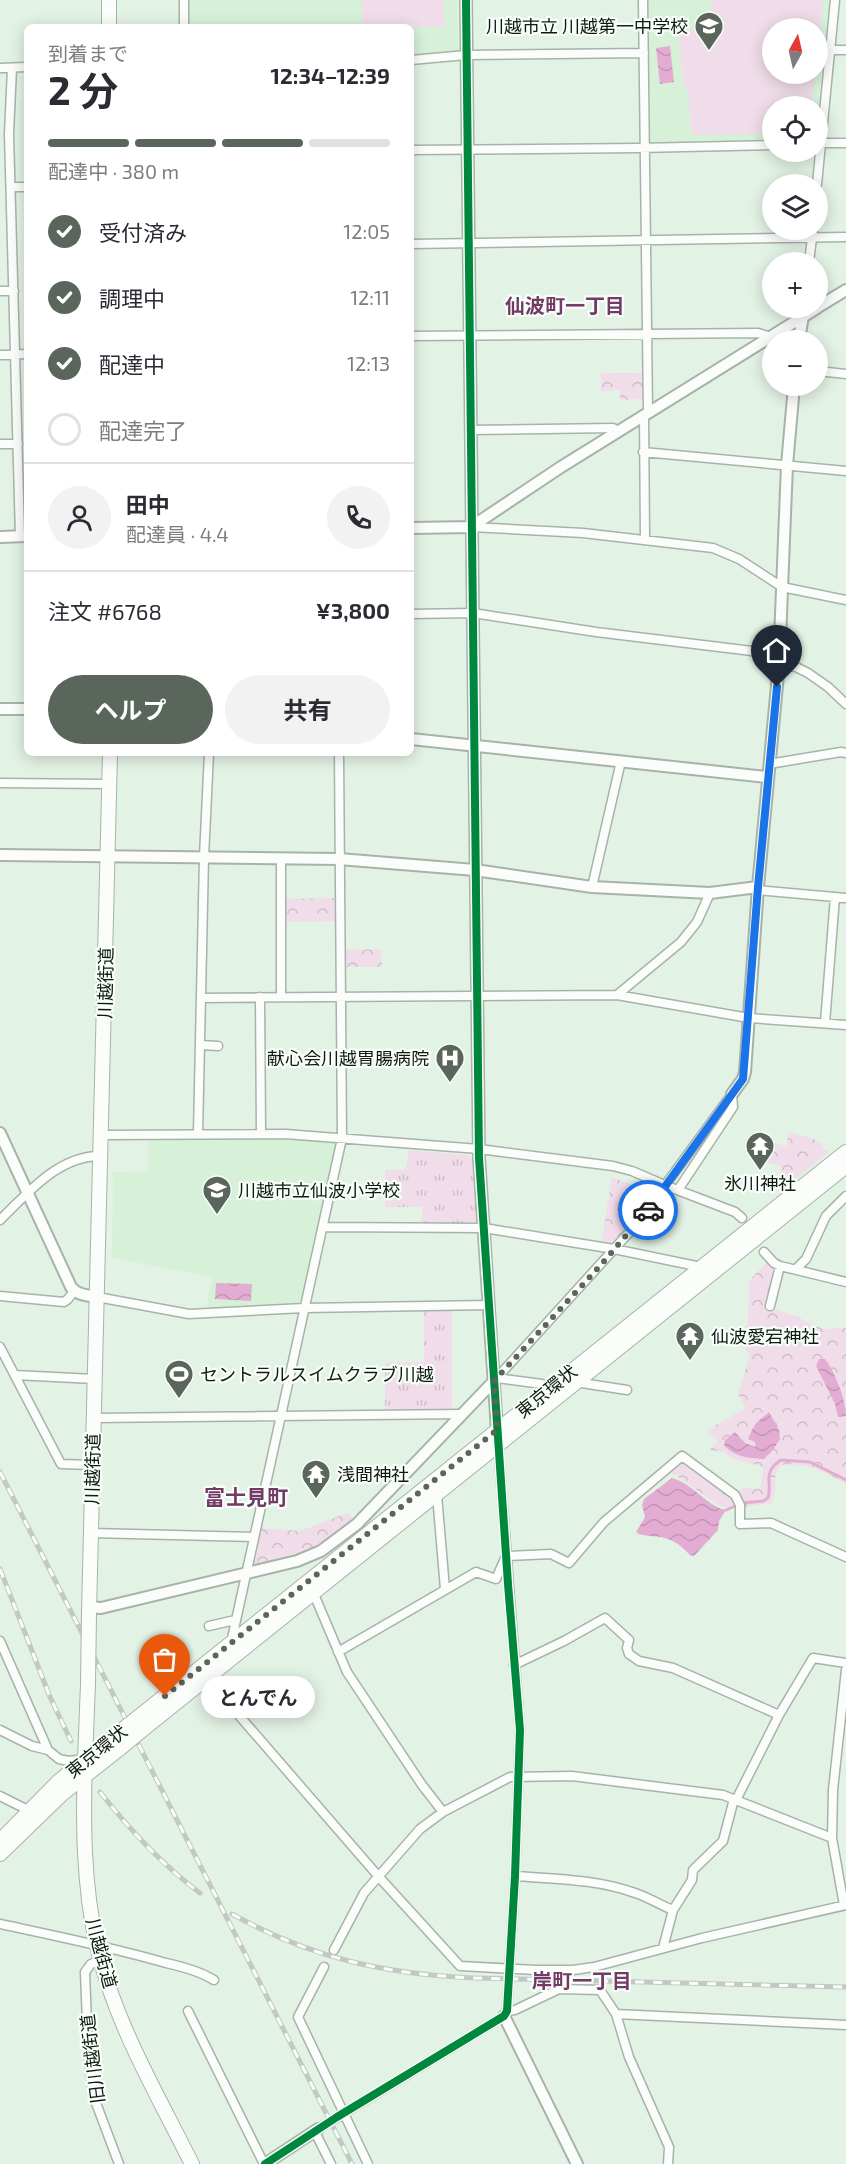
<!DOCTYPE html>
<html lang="ja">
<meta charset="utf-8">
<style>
body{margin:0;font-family:"Exo 2","Noto Sans JP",sans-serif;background:#f2f2f3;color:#2b2b33;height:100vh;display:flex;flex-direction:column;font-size:22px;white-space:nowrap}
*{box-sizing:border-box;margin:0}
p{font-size:20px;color:#7c7c81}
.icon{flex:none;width:33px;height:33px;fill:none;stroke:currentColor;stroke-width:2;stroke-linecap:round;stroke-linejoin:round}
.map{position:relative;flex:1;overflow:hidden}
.details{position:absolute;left:24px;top:24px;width:390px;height:732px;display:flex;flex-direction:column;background:#fff;border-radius:9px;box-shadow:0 3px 15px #0003}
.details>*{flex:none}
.needle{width:39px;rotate:8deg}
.buttons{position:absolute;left:762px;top:18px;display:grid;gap:12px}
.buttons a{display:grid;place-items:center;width:66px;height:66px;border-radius:50%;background:#fff;box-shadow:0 3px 15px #0003;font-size:30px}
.pin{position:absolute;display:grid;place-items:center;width:51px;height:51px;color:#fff;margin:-62px -26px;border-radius:50% 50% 50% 0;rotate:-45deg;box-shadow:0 0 6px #0007}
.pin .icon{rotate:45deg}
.courier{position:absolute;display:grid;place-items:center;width:60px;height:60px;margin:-30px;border:4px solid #1a73e8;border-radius:50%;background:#fff;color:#222;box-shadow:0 2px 8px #0007}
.bubble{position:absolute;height:42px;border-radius:21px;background:#fff;box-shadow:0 3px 15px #0003;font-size:20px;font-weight:700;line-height:42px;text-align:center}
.overview em{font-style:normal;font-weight:700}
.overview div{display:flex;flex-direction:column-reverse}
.overview{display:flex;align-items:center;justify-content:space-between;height:102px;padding:0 24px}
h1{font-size:39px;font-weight:700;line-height:45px}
.bar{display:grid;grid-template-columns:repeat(4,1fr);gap:9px 6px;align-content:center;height:72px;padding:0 24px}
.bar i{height:8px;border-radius:4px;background:#e1e1e2}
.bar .active{background:#5a665b}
.bar p{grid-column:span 4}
.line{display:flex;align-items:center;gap:15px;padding:0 24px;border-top:2px solid #e1e1e2}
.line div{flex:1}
.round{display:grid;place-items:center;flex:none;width:63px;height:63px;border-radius:32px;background:#f2f2f3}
ol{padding:0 24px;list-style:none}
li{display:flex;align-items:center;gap:18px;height:66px}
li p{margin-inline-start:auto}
li .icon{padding:6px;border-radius:50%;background:#5a665b;color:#fff;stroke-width:4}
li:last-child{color:#7c7c81}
li i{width:33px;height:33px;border:3px solid #e1e1e2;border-radius:50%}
.action{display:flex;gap:12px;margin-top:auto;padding:12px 24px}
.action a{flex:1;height:69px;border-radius:36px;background:#5a665b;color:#fff;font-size:24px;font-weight:700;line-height:69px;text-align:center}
.action a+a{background:#f2f2f3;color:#2b2b33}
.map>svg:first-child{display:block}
.built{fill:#d7f1d9;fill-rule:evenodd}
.grass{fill:url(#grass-tufts)}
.park{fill:url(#park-crowns)}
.pitch{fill:#f0dde9}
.water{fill:url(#water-waves)}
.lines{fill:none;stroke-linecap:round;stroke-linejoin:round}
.stream{stroke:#e3add3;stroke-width:3}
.minor-casing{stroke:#a7b3a9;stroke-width:11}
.tertiary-casing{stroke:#a7b3a9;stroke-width:14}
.primary-casing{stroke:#a7b3a9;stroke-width:16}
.trunk-casing{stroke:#a7b3a9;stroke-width:16}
.minor{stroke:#fbfdfb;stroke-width:8}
.tertiary{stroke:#fbfdfb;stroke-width:10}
.primary{stroke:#fbfdfb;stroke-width:14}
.trunk{stroke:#fbfdfb;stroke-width:14}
.rail-casing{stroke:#c4c8c5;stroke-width:5}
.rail{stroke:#f8fef9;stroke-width:3;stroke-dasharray:9;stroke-linecap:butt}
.primary-bridge-casing{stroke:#a7b3a9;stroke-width:16;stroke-linecap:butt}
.trunk-bridge-casing{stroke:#a7b3a9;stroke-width:16;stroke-linecap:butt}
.primary-bridge{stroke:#fbfdfb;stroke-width:14}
.trunk-bridge{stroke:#fbfdfb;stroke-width:14}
.cycleway-casing{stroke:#f8fef9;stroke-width:11}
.cycleway{stroke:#00873e;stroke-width:8}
.done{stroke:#5a665b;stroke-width:6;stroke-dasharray:0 10.8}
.route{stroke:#1a73e8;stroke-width:8}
.labels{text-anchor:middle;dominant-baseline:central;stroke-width:4.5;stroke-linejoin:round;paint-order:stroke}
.poi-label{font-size:18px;fill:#101a11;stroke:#f8fef9;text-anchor:start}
.street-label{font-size:18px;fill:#101a11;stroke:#f8fef9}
.neighbourhood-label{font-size:20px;font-weight:bold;fill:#743a66;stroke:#f8fef9}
.quarter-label{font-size:21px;font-weight:bold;fill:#743a66;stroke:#f8fef9}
</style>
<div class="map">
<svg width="846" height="2164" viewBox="0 0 846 2164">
<defs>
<pattern id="grass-tufts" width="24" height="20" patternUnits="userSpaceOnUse" patternTransform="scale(1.5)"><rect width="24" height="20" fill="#f0dde9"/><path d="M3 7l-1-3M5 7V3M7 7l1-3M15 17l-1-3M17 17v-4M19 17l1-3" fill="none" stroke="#cdbdc7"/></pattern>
<pattern id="park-crowns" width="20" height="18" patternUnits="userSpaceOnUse" patternTransform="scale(1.5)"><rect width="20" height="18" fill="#f0dde9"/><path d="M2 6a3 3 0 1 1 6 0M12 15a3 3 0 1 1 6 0" fill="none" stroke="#cdbdc7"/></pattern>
<pattern id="water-waves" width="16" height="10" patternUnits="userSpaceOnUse" patternTransform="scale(1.5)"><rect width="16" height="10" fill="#e3add3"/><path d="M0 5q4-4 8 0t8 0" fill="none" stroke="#c294b4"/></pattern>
</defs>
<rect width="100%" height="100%" fill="#e2f2e4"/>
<path class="built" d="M 188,0 L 457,0 L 458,52 L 411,56 L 411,27 L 188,27 Z
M 645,0 L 829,0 L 818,109 L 818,106 L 772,106 L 772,141 L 652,142 L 648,140 ZM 772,28 L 818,28 L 818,74 L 772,74 Z
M 149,1138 L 286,1139 L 333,1142 L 337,1148 L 302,1300 L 296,1304 L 206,1308 L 212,1277 L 112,1258 L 113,1172 L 147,1173 Z"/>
<path class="grass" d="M 408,1150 L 468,1155 L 474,1159 L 478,1224 L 422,1224 L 422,1207 L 385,1207 L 385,1170 L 405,1170 L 408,1158 Z
M 424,1310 L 452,1311 L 452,1411 L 385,1411 L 385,1363 L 424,1362 Z"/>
<path class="park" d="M 601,373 L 642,373 L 643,399 L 620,400 L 620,390 L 601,391 Z
M 336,898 L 336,921 L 284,922 L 283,899 Z
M 381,949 L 382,967 L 346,967 L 346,950 Z
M 789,1132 L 814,1139 L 822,1144 L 824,1149 L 829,1152 L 793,1181 L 782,1179 L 780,1166 L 757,1159 L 762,1140 L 786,1146 Z
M 612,1177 L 654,1194 L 612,1246 L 601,1244 Z
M 766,1263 L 784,1271 L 775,1309 L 795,1316 L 823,1329 L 846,1328 L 846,1484 C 826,1472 806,1461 781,1465 C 770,1477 779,1491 771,1503 L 743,1507 L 743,1499 L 738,1493 L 743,1488 L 759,1489 L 761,1484 L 763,1467 L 732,1458 L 724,1452 L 710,1450 L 718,1441 L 708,1433 L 716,1425 L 746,1408 L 738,1394 L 750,1355 L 745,1350 L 745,1327 L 748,1323 L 749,1281 Z
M 681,1463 L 731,1496 L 735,1504 L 729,1508 L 720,1506 L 671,1472 Z
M 347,1513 L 354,1519 L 317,1548 L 254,1564 L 252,1560 L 259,1528 L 300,1531 Z"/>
<path class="pitch" d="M 361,0 L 443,0 L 444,27 L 363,27 Z
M 711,0 L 823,0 L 818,53 L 818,28 L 772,28 L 772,74 L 815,74 L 812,106 L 772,106 L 772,134 L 692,135 L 687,86 L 684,86 L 678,31 L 714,26 Z"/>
<path class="water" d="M 670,46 L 674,82 L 660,84 L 656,48 Z
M 216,1283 L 252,1284 L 251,1301 L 215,1299 Z
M 819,1359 L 825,1359 C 835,1372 846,1400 846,1416 L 838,1417 L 835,1404 L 816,1366 Z
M 769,1412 L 779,1430 L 780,1439 L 773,1450 L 764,1459 C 751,1459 732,1456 724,1445 L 725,1440 L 735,1432 L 745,1443 L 756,1447 L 755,1442 L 748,1439 C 756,1421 755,1424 769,1412 Z
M 672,1478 C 692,1483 708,1507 726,1510 L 719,1521 L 718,1530 L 694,1556 L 690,1555 C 678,1542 669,1537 650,1536 C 644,1535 641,1536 636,1532 L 645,1517 L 642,1505 L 644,1499 Z"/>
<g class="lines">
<path class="stream" d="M 726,1510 L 742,1503 L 763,1501 L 768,1498 C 773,1483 761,1473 781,1460 L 810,1462 L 846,1480"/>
<g class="minor-casing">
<path id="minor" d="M 184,0 L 184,27
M 643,0 L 648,413
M 830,50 L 846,50
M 411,60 L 466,55 L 644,53
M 0,68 L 27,67
M 12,68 L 9,134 L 20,536
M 818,143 L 846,143
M 411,150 L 638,148 L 772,145
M 817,184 L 835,0
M 11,187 L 27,187
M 411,244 L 846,237
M 809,262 L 813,230
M 0,291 L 14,291
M 411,336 L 758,333 L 771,337
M 0,355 L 27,354
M 818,371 L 846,374
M 644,415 L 645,539
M 470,430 L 613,428 L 619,431
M 0,444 L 18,444
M 643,452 L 846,471
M 471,527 L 583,533 L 713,548 L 739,559 L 782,587 L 846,600
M 411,614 L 473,613 L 596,632 L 752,651 L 779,664 L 796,667 L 808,673 L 828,687 L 846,704
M 769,764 L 841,752 L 846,753
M 0,783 L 109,784
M 281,858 L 281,997
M 592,887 L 621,761
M 757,890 L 846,898
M 617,995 L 681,942 L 697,922 L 710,893
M 260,997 L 261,1134
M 201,998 L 617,995 L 749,1018 L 846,1025
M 825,1023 L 835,897
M 200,1045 L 218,1046
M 198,1134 L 204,857 L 209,753
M 101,1135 L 285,1134 L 479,1149 L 613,1166 L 632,1171 L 660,1183
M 672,1188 L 735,1212 L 742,1218
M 678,1190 L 733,1107 L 732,1094
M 0,1220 C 28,1193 58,1156 100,1156
M 323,1227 L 484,1228 L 614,1249 L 701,1267
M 764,1252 L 774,1263 L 780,1266 L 846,1282
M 796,1269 L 806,1259 L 826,1216 L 846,1196
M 0,1296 L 64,1302 L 68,1299 L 74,1291
M 97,1297 L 189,1314 L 304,1308 L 489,1305
M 770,1306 L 780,1266
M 0,1347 L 61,1464 L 92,1465
M 15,1375 L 94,1379
M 497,1378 L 542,1384 L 550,1388
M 494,1381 L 636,1225 L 732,1094
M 575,1382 L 627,1390
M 94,1418 L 463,1414
M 437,1495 L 445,1589
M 91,1533 L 254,1537
M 313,1592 L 347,1672 L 422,1785 L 443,1812
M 209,1626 L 235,1620
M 0,1641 L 48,1750
M 231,1643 L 342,1138 L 339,753
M 338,1652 L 476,1572 L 496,1579 L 506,1556 L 551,1554 L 569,1563 L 604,1522 L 682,1456 L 735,1495 L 740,1505 L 740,1524 L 771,1523 L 846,1557
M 514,1665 L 564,1641 L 605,1618 L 629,1640 L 627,1648 L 629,1654 L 639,1661 L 673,1668 L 779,1715
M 217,1690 L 379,1877 L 460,1966 L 536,1970 L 573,1970 L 594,1967 L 702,1938 L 846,1905
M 0,1730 L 32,1746 L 48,1750 L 59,1759 L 69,1761 L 85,1759
M 0,1796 L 28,1810
M 736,1800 L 779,1715 L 813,1658 L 846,1663
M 515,1876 C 555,1879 596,1879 635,1893 C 648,1897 660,1905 673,1910
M 844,1905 L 832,1838 L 833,1790 L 846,1670
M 0,1924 C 56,1936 111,1947 166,1963 C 183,1967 199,1971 214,1980
M 663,1948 L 673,1910 L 692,1880 L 693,1870 L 723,1841 L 734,1799
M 334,1950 L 364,1893 L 420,1829 L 443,1812 L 510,1777 L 572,1776 L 723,1795 L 832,1838
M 101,1960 L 91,1964 L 85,1972 L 88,2049 L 93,2095 L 119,2164
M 324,1967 L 298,2017 L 368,2164
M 188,2011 L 264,2164
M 507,2011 L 515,2010 L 559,1989 L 600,1990 L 616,2014 L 629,2057 L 669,2147 L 668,2164
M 616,2014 L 846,2025
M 318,2129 L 504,2016 L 507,2011 L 515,1876 L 520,1730 L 498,1442
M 315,2132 L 331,2164"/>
</g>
<g class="tertiary-casing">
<path id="tertiary" d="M 466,0 L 479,1158 L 497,1430
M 818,307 L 846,290
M 799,340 L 803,316
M 411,528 L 471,527 L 561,467 L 817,308
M 0,537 L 27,536
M 0,709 L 27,709
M 411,739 L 767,777
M 0,855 L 339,859 L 475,870 L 592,887 L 710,893 L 758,887
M 732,1094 L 743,1079 L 745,1072 L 758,887 L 779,664 L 787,465 L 794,386
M 0,1133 L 71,1287 C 77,1295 86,1295 97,1297
M 89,1607 L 101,1608 L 297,1561 L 321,1551 L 357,1524 L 494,1381
M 504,2016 L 577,2164
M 265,2164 L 318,2129"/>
</g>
<g class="primary-casing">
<path id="primary" d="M 109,0 L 109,27
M 89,1613 L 110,753
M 85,1759 L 88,1684"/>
</g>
<g class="trunk-casing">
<path id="trunk" d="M 136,1719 L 846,1152
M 142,1730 L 846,1166
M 85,1759 C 83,1822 83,1884 97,1946 C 115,2023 157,2094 192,2164
M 0,1841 L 58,1782 L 113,1737
M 0,1854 L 62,1794 L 119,1749"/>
</g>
<use href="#minor" class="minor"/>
<use href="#tertiary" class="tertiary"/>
<use href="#primary" class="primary"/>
<use href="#trunk" class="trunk"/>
<g class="rail-casing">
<path id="rail" d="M 0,1472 L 352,2164
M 0,1569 L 50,1697 L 71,1741
M 100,1792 C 130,1830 161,1864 200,1893
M 232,1914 C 311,1958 384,1974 474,1978 L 846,1987"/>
</g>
<use href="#rail" class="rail"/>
<g class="primary-bridge-casing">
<path id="primary-bridge" d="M 88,1684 L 89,1613"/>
</g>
<g class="trunk-bridge-casing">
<path id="trunk-bridge" d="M 113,1737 L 136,1719
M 119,1749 L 142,1730"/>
</g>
<use href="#primary-bridge" class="primary-bridge"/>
<use href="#trunk-bridge" class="trunk-bridge"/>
<g class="cycleway-casing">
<path id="cycleway" d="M 265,2164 L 337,2117 L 504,2016 L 507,2011 L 515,1876 L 520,1730 L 508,1584 L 479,1158 L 466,0"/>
</g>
<use href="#cycleway" class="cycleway"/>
</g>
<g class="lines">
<path class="done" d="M 165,1696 L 497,1430 L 494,1381 L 599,1267 L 648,1210"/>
<path class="route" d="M 648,1210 L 743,1079 L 758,887 L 777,687"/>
</g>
<defs>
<g id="school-pin" transform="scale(1.5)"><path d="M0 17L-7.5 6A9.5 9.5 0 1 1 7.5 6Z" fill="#5a665b" stroke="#f8fef9"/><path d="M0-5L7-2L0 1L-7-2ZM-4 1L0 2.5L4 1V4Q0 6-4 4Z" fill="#fff"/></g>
<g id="hospital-pin" transform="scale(1.5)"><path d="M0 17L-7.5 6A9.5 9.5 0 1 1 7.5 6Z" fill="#5a665b" stroke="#f8fef9"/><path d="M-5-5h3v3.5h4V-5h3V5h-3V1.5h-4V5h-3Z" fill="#fff"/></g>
<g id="temple-pin" transform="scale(1.5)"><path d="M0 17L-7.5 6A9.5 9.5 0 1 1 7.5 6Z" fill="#5a665b" stroke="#f8fef9"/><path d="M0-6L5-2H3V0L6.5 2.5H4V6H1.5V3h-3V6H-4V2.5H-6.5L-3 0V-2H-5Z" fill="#fff"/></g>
<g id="stadium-pin" transform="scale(1.5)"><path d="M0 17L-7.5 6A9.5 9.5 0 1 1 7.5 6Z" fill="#5a665b" stroke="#f8fef9"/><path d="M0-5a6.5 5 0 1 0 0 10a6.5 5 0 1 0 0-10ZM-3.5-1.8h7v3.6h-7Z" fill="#fff"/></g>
</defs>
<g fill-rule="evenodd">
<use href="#school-pin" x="709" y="26"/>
<use href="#hospital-pin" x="450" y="1058"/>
<use href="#temple-pin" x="760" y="1146"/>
<use href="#school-pin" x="217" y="1190"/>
<use href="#temple-pin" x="690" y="1336"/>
<use href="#stadium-pin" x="179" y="1374"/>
<use href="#temple-pin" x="316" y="1474"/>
</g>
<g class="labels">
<g class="poi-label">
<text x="688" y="26" text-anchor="end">川越市立 川越第一中学校</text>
<text x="429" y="1058" text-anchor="end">献心会川越胃腸病院</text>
<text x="760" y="1183" text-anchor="middle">氷川神社</text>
<text x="238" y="1190">川越市立仙波小学校</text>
<text x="711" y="1336">仙波愛宕神社</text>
<text x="200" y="1374">セントラルスイムクラブ川越</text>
<text x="337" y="1474">浅間神社</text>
</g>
<g class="street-label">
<text transform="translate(105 983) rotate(-89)">川越街道</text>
<text transform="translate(546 1391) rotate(-39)">東京環状</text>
<text transform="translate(92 1469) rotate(-89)">川越街道</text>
<text transform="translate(96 1751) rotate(-39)">東京環状</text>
<text transform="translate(102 1953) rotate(75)">川越街道</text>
<text transform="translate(92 2059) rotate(-97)">旧川越街道</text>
</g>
<g class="neighbourhood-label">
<text x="565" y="305">仙波町一丁目</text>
<text x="582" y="1980">岸町一丁目</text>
</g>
<g class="quarter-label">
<text x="246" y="1496">富士見町</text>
</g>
</g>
</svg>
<div class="buttons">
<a><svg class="needle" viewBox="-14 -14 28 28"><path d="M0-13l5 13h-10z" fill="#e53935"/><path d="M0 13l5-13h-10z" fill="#7c7c81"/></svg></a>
<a><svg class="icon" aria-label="locate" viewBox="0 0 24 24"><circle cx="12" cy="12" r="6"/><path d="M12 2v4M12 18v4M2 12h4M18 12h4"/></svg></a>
<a><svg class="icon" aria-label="layers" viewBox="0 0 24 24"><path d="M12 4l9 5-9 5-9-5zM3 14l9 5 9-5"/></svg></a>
<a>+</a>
<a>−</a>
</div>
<div class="pin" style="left:165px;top:1696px;background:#ea580c"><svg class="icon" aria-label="bag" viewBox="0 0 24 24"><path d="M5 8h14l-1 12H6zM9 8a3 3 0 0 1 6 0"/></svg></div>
<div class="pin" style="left:777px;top:687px;background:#1f2937"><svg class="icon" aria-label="home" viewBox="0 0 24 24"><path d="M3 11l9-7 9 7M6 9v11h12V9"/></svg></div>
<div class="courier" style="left:648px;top:1210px"><svg class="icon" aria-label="car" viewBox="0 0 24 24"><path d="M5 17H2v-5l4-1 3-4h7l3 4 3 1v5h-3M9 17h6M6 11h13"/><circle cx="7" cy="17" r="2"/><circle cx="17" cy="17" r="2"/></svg></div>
<div class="bubble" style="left:201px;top:1676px;width:114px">とんでん</div>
<section class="details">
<div class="overview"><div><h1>2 分</h1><p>到着まで</p></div><em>12:34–12:39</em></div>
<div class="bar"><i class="active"></i><i class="active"></i><i class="active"></i><i></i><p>配達中 · 380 m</p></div>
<ol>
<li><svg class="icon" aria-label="check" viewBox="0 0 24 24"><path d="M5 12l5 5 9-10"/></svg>受付済み<p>12:05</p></li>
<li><svg class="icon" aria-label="check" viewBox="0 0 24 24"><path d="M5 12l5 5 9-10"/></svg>調理中<p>12:11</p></li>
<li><svg class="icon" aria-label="check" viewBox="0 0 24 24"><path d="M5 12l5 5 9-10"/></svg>配達中<p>12:13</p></li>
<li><i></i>配達完了</li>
</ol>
<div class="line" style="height:108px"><a class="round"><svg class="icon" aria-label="person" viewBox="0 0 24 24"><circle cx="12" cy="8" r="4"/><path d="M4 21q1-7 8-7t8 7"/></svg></a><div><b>田中</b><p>配達員 · 4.4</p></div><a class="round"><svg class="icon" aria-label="phone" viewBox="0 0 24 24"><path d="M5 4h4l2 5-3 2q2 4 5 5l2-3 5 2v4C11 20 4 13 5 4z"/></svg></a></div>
<div class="line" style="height:78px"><div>注文 #6768</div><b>¥3,800</b></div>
<div class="action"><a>ヘルプ</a><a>共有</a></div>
</section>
</div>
